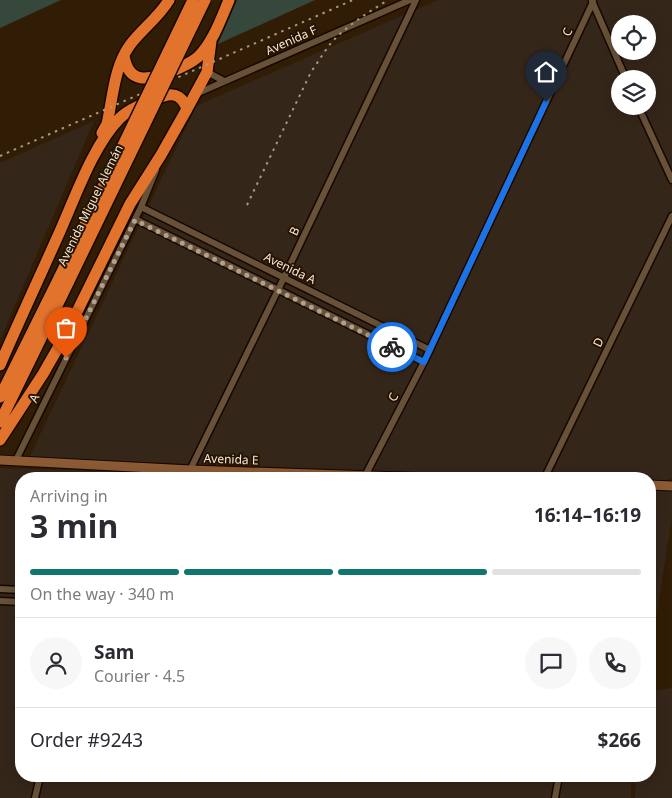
<!DOCTYPE html>
<meta charset="utf-8">
<style>
body{margin:0;font-family:"Noto Sans",sans-serif;background:#f7f7f7;color:#2b2b33;height:100vh;display:flex;flex-direction:column;font-size:19px;white-space:nowrap}
*{box-sizing:border-box;margin:0}
p{font-size:16px;color:#7c7c81}
.icon{flex:none;width:28px;height:28px;fill:none;stroke:currentColor;stroke-width:2;stroke-linecap:round;stroke-linejoin:round}
.map{position:relative;flex:1;overflow:hidden}
.sheet{position:absolute;left:15px;top:472px;width:641px;height:310px;display:flex;flex-direction:column;background:#fff;border-radius:20px;box-shadow:0 2px 12px #0003}
.sheet>*{flex:none}
.buttons{position:absolute;left:611px;top:15px;display:grid;gap:10px}
.buttons a{display:grid;place-items:center;width:45px;height:45px;border-radius:50%;background:#fff;box-shadow:0 2px 12px #0003;font-size:25px}
.pin{position:absolute;display:grid;place-items:center;width:42px;height:42px;color:#fff;margin:-51px -21px;border-radius:50% 50% 50% 0;rotate:-45deg;box-shadow:0 0 5px #0007}
.pin .icon{rotate:45deg}
.courier{position:absolute;display:grid;place-items:center;width:50px;height:50px;margin:-25px;border:4px solid #1a73e8;border-radius:50%;background:#fff;color:#222;box-shadow:0 1px 6px #0007}
.head em{font-style:normal;font-weight:700}
.head div{display:flex;flex-direction:column-reverse}
.head{display:flex;align-items:center;justify-content:space-between;height:85px;padding:0 15px}
h1{font-size:32px;font-weight:700;line-height:38px}
.bar{display:grid;grid-template-columns:repeat(4,1fr);gap:8px 5px;align-content:center;height:60px;padding:0 15px}
.bar i{height:6px;border-radius:4px;background:#e1e1e2}
.bar .current{background:#0f766e}
.bar p{grid-column:span 4}
.line{display:flex;align-items:center;gap:12px;padding:0 15px;border-top:1px solid #e1e1e2}
.line div{flex:1}
.round{display:grid;place-items:center;flex:none;width:52px;height:52px;border-radius:26px;background:#f7f7f7}
.map>svg:first-child{display:block}
.industrial{fill:#35261a;fill-rule:evenodd}
.green{fill:#36483c}
.lines{fill:none;stroke-linecap:round;stroke-linejoin:round}
.street-casing{stroke:#180700;stroke-width:9}
.secondary-casing{stroke:#180700;stroke-width:11}
.highway-casing{stroke:#180700;stroke-width:14}
.street{stroke:#675138;stroke-width:6}
.secondary{stroke:#8c5b35;stroke-width:9}
.highway{stroke:#e2732d;stroke-width:11}
.rail{stroke:#a89887;stroke-width:2;stroke-dasharray:2.5 5;stroke-linecap:butt}
.highway-bridge-casing{stroke:#180700;stroke-width:14;stroke-linecap:butt}
.highway-bridge{stroke:#e2732d;stroke-width:11}
.done{stroke:#b0a18f;stroke-width:5;stroke-dasharray:0 9}
.route{stroke:#1a73e8;stroke-width:6}
.labels{text-anchor:middle;dominant-baseline:central;stroke-width:4;stroke-linejoin:round;paint-order:stroke}
.street-label{font-size:12px;fill:#f5e8da;stroke:#271400}
</style>
<div class="map">
<svg width="672" height="798" viewBox="0 0 672 798">
<rect width="100%" height="100%" fill="#311d05"/>
<path class="industrial" d="M 438,0 L 672,0 L 672,479 L 661,481 L 650,480 L 650,479 L 609,479 L 29,458 L 196,106 ZM 620,24 L 648,24 L 648,51 L 620,51 ZM 620,79 L 648,79 L 648,106 L 620,106 Z
M 94,121 L 0,340 L 0,163 Z
M 0,468 L 370,479 L 21,479 L 21,776 L 631,776 L 631,798 L 0,798 Z
M 650,487 L 672,488 L 672,517 L 650,657 Z
M 672,688 L 672,798 L 635,798 L 636,776 L 650,776 L 650,702 L 652,691 Z"/>
<path class="green" d="M 0,0 L 61,0 L 0,28 Z
M 237,0 L 315,0 L 218,44 Z"/>
<g class="lines">
<g class="street-casing">
<path id="street" d="M 592,1 L 626,79
M 207,72 L 224,81
M 196,94 L 410,0
M 638,106 L 672,180
M 141,207 L 430,350
M 135,219 L 424,362
M 15,462 L 141,207 L 156,170
M 190,470 L 278,290 L 416,0
M 365,476 L 424,362 L 593,2
M 544,479 L 672,216
M 0,589 L 21,590
M 0,601 L 21,602
M 35,798 L 40,776
M 555,798 L 559,776"/>
</g>
<g class="secondary-casing">
<path id="secondary" d="M 0,460 L 190,470 L 461,479
M 650,485 L 672,486"/>
</g>
<g class="highway-casing">
<path id="highway" d="M 124,55 C 128,85 149,80 170,72 C 180,68 190,64 198,57 C 213,42 221,19 229,0
M 187,109 L 207,72 L 211,41
M 102,133 L 107,124 C 113,97 114,67 130,45 C 142,29 159,17 169,0
M 0,365 C 20,319 41,274 61,229 C 76,195 94,144 120,118 C 131,107 149,102 164,96 C 176,92 183,98 187,109 L 161,155 L 130,204 L 67,332 L 43,374 L 0,440
M 0,397 L 60,276
M 0,422 L 69,281"/>
</g>
<use href="#street" class="street"/>
<use href="#secondary" class="secondary"/>
<use href="#highway" class="highway"/>
<path class="rail" d="M 0,156 L 353,0
M 247,205 L 311,72 C 318,62 324,52 331,43 C 346,26 369,12 388,0"/>
<g class="highway-bridge-casing">
<path id="highway-bridge" d="M 60,276 L 193,0
M 69,281 L 205,0"/>
</g>
<use href="#highway-bridge" class="highway-bridge"/>
</g>
<g class="lines">
<path class="done" d="M 66,358 L 135,220 L 392,347"/>
<path class="route" d="M 392,347 L 424,362 L 546,102"/>
</g>
<g class="labels">
<g class="street-label">
<text transform="translate(567 32) rotate(-65)">C</text>
<text transform="translate(291 40) rotate(-24)">Avenida F</text>
<text transform="translate(90 205) rotate(-64)">Avenida Miguel Alemán</text>
<text transform="translate(294 231) rotate(-65)">B</text>
<text transform="translate(290 268) rotate(26)">Avenida A</text>
<text transform="translate(598 342) rotate(-64)">D</text>
<text transform="translate(393 397) rotate(-63)">C</text>
<text transform="translate(34 398) rotate(-64)">A</text>
<text transform="translate(231 459) rotate(2)">Avenida E</text>
</g>
</g>
</svg>
<div class="buttons">
<a><svg class="icon" aria-label="locate" viewBox="0 0 24 24"><circle cx="12" cy="12" r="6"/><path d="M12 2v4M12 18v4M2 12h4M18 12h4"/></svg></a>
<a><svg class="icon" aria-label="layers" viewBox="0 0 24 24"><path d="M12 4l9 5-9 5-9-5zM3 14l9 5 9-5"/></svg></a>
</div>
<div class="pin" style="left:66px;top:358px;background:#ea580c"><svg class="icon" aria-label="bag" viewBox="0 0 24 24"><path d="M5 8h14l-1 12H6zM9 8a3 3 0 0 1 6 0"/></svg></div>
<div class="pin" style="left:546px;top:102px;background:#1f2937"><svg class="icon" aria-label="home" viewBox="0 0 24 24"><path d="M3 11l9-7 9 7M6 9v11h12V9"/></svg></div>
<div class="courier" style="left:392px;top:347px"><svg class="icon" aria-label="bike" viewBox="0 0 24 24"><circle cx="6" cy="16" r="4"/><circle cx="18" cy="16" r="4"/><path d="M6 16l4-8h5l3 8M10 8l3 8H6M13 5h3"/></svg></div>
<section class="sheet">
<div class="head"><div><h1>3 min</h1><p>Arriving in</p></div><em>16:14–16:19</em></div>
<div class="bar"><i class="current"></i><i class="current"></i><i class="current"></i><i></i><p>On the way · 340 m</p></div>
<div class="line" style="height:90px"><a class="round"><svg class="icon" aria-label="person" viewBox="0 0 24 24"><circle cx="12" cy="8" r="4"/><path d="M4 21q1-7 8-7t8 7"/></svg></a><div><b>Sam</b><p>Courier · 4.5</p></div><a class="round"><svg class="icon" aria-label="chat" viewBox="0 0 24 24"><path d="M4 5h16v11H9l-5 4z"/></svg></a><a class="round"><svg class="icon" aria-label="phone" viewBox="0 0 24 24"><path d="M5 4h4l2 5-3 2q2 4 5 5l2-3 5 2v4C11 20 4 13 5 4z"/></svg></a></div>
<div class="line" style="height:65px"><div>Order #9243</div><b>$266</b></div>
</section>
</div>
